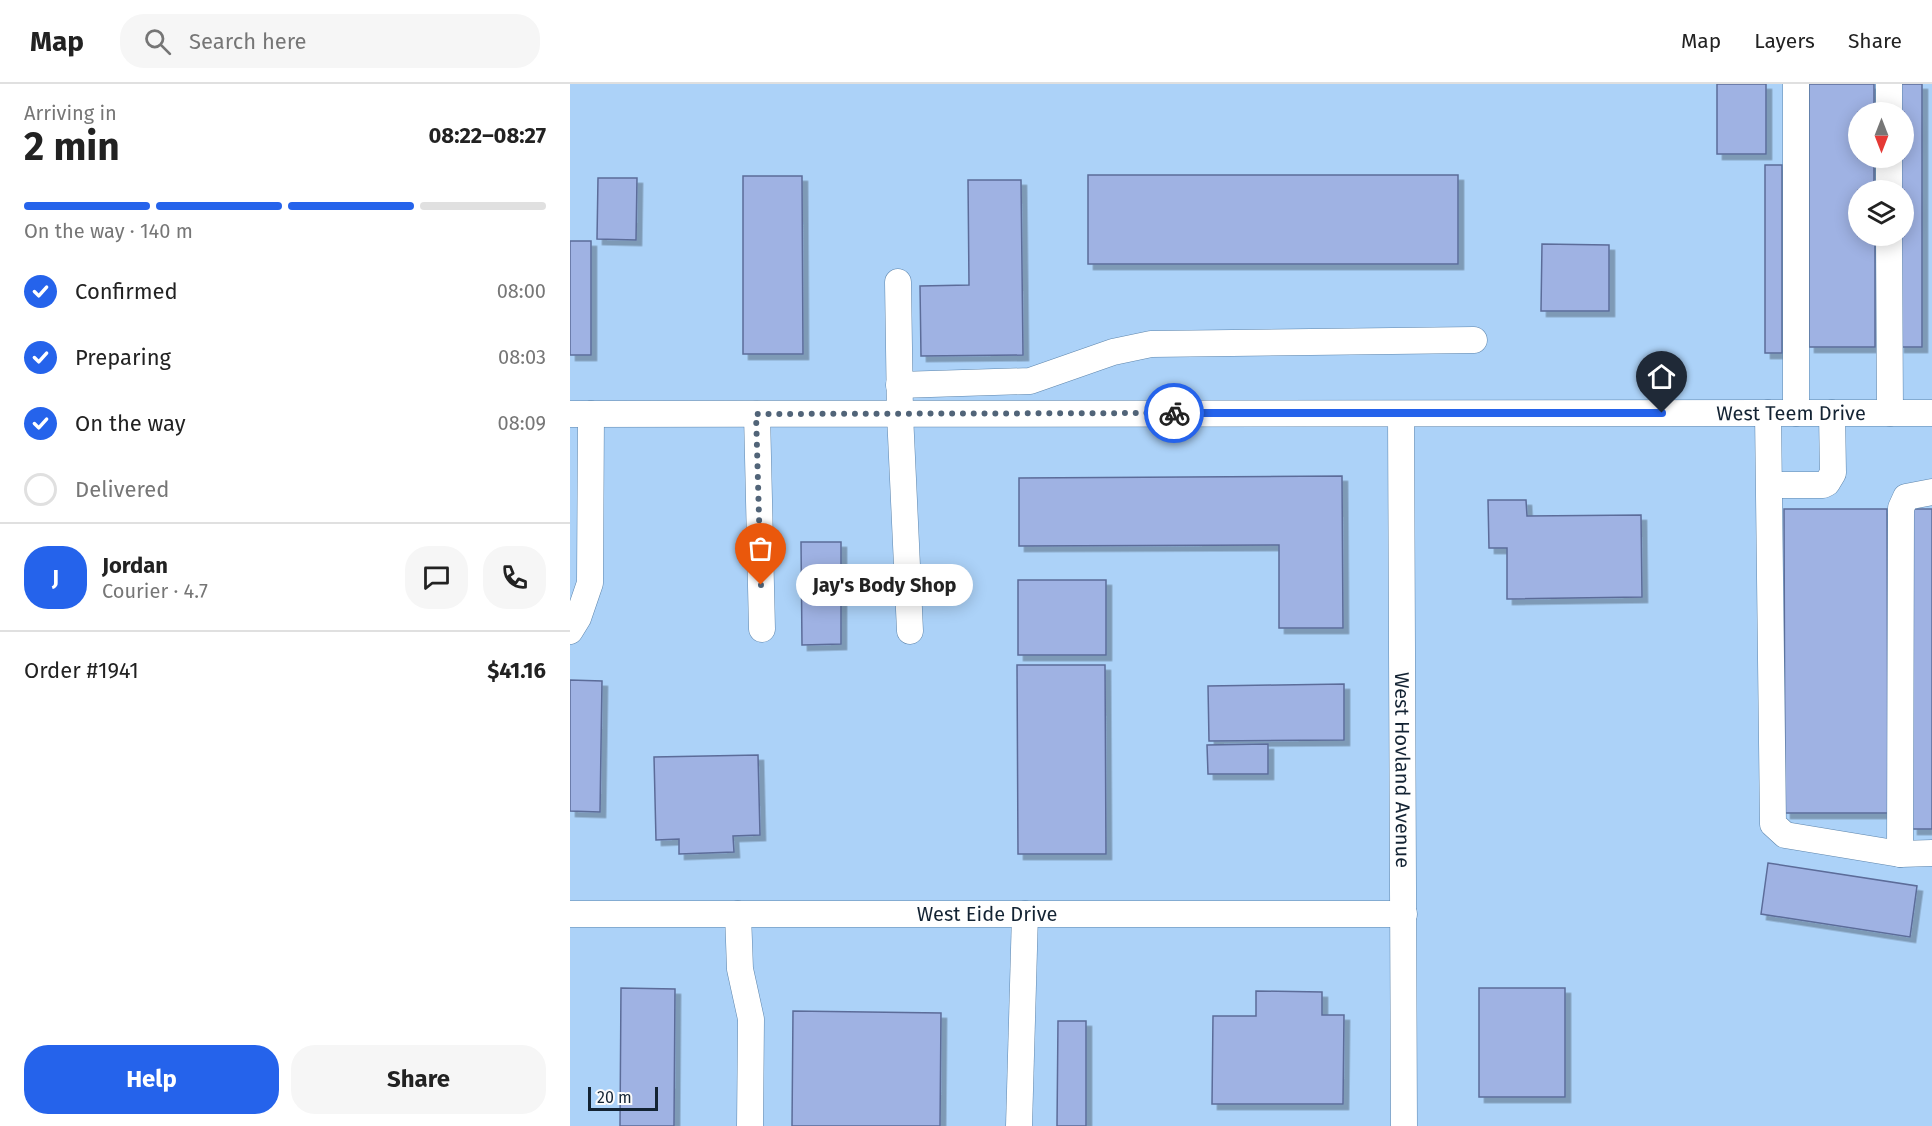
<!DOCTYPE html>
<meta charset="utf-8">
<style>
body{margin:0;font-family:"Fira Sans",sans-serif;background:#f6f6f6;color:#222;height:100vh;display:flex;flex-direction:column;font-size:22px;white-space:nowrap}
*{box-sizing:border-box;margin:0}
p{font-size:20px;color:#767676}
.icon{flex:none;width:33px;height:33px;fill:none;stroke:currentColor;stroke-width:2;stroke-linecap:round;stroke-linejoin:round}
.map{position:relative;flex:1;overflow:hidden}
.panel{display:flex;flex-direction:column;background:#fff;width:570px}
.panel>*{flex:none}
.needle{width:39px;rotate:180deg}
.controls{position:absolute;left:1278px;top:18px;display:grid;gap:12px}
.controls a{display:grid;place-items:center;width:66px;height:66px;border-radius:50%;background:#fff;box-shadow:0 3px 15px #0003;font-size:30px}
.scale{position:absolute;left:18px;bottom:15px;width:70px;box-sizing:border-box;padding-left:6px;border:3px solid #132333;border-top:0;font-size:16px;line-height:21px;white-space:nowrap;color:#132333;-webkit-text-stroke:4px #fbfbfb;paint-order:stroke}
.pin{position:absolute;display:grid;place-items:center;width:51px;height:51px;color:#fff;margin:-62px -26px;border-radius:50% 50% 50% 0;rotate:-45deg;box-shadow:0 0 6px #0007}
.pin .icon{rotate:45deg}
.courier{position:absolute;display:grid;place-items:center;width:60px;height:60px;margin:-30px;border:4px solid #2563eb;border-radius:50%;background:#fff;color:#222;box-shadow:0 2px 8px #0007}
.bubble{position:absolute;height:42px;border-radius:21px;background:#fff;box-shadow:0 3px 15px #0003;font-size:20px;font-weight:700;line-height:42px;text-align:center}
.overview em{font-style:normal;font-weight:700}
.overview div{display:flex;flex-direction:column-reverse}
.overview{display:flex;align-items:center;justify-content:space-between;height:102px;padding:0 24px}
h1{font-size:39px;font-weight:700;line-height:45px}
.bar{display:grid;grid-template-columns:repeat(4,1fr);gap:9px 6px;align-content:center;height:72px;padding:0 24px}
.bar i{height:8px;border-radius:4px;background:#e0e0e0}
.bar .current{background:#2563eb}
.bar p{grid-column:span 4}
.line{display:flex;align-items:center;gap:15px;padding:0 24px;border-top:2px solid #e0e0e0}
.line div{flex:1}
.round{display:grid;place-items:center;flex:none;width:63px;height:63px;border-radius:24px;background:#f6f6f6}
ol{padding:0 24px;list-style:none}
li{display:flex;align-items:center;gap:18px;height:66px}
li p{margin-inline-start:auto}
li .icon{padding:6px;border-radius:50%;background:#2563eb;color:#fff;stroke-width:4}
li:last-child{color:#767676}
li i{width:33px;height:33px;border:3px solid #e0e0e0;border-radius:50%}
.action{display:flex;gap:12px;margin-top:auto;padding:12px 24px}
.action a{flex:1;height:69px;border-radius:24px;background:#2563eb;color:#fff;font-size:24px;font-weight:700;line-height:69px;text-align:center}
.action a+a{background:#f6f6f6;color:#222}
header{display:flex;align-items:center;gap:36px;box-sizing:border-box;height:84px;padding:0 30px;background:#fff;border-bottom:2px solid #e0e0e0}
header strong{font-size:28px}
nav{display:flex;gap:33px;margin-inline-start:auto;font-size:21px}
.search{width:420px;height:54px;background:#f6f6f6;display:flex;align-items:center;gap:15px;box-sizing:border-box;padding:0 21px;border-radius:24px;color:#767676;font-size:22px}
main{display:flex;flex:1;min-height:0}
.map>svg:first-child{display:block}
.built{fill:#acd2f8;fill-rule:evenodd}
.building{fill:#9fb2e3;stroke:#5c6c99;stroke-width:1.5;filter:url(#shadow)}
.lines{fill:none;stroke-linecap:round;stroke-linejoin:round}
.minor-casing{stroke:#5d85ac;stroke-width:27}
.minor{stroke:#fff;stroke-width:26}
.done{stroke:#516478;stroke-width:6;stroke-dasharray:0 10.8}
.route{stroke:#2563eb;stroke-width:8}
.labels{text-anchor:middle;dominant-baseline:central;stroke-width:6;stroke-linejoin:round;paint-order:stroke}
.street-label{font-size:20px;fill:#132333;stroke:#fbfbfb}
</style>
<header>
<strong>Map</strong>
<div class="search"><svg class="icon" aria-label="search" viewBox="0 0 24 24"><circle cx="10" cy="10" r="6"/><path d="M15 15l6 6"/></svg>Search here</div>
<nav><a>Map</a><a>Layers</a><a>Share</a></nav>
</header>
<main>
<section class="panel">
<div class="overview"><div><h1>2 min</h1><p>Arriving in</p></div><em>08:22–08:27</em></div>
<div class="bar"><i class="current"></i><i class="current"></i><i class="current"></i><i></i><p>On the way · 140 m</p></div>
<ol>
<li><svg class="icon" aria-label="check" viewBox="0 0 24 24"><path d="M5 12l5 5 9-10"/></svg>Confirmed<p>08:00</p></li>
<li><svg class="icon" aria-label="check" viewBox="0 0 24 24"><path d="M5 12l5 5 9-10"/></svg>Preparing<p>08:03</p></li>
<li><svg class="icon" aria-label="check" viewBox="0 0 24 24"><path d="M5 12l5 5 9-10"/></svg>On the way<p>08:09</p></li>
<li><i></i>Delivered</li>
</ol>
<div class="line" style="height:108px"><b class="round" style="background:#2563eb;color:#fff">J</b><div><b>Jordan</b><p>Courier · 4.7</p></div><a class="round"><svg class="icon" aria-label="chat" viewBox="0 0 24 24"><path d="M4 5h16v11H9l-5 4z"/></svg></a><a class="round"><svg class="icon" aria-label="phone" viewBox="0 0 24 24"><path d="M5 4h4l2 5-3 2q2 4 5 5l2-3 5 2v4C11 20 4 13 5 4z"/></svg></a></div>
<div class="line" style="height:78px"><div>Order #1941</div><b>$41.16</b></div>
<div class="action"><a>Help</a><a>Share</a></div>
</section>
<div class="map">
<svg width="1362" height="1042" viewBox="0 0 1362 1042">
<defs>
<filter id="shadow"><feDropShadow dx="5.5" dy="5.5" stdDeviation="0" flood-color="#0004"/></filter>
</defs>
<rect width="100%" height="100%" fill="#c4ddf7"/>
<path class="built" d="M 0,0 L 1362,0 L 1362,1042 L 0,1042 ZM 1288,28 L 1334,28 L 1334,74 L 1288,74 ZM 1288,106 L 1334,106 L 1334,152 L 1288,152 Z"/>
<path class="building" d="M 1147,0 L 1196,0 L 1196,70 L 1147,70 Z
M 1239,0 L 1304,0 L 1304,28 L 1288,28 L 1288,74 L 1304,74 L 1304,106 L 1288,106 L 1288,152 L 1305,152 L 1305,263 L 1239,263 Z
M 1329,0 L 1352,0 L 1352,263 L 1329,263 L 1329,152 L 1334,152 L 1334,106 L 1329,106 L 1329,74 L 1334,74 L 1334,28 L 1329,28 Z
M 1195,81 L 1212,81 L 1212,269 L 1195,269 Z
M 518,91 L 888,91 L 888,180 L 518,180 Z
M 173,92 L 232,92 L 233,270 L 173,270 Z
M 28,94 L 67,94 L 66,156 L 27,155 Z
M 398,96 L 451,96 L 453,271 L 351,272 L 350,202 L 399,201 Z
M 0,157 L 21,157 L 21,271 L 0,271 Z
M 972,160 L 1039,161 L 1039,227 L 971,227 Z
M 772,392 L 773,544 L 709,544 L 709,461 L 449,462 L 449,394 Z
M 918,416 L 956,416 L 957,432 L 1071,431 L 1072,513 L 937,515 L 937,464 L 919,464 Z
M 1214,425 L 1317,425 L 1318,729 L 1215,729 Z
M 1342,425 L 1362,425 L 1362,745 L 1342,745 Z
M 231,458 L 271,458 L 271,560 L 232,561 Z
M 448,496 L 536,496 L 536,571 L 448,571 Z
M 447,581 L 535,581 L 536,770 L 448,770 Z
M 0,596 L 32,597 L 30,728 L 0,727 Z
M 774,600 L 774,656 L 639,657 L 638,602 Z
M 698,660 L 698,690 L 638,690 L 637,661 Z
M 188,671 L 190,751 L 163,752 L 164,768 L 109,770 L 109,755 L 86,756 L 84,673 Z
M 1198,779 L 1347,802 L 1340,853 L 1191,830 Z
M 51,904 L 105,905 L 104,1042 L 50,1042 Z
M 909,904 L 995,904 L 995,1013 L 909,1013 Z
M 686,907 L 752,908 L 752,931 L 774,931 L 773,1020 L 642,1020 L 643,932 L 686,932 Z
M 223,927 L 371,929 L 370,1042 L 222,1042 Z
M 488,937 L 516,937 L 516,1042 L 487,1042 Z"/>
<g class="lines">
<g class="minor-casing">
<g id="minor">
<path d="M 1226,0 L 1226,329"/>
<path d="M 1319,0 L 1319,28"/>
<path d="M 1319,74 L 1319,106"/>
<path d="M 1319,152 L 1320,329"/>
<path d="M 328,198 L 330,330 L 340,547"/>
<path d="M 329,301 L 460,297 L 543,268 L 581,260 L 904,256"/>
<path d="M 1198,329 L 1203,740 L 1215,751 L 1330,770 L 1362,769"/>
<path id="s1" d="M 0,330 L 1362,329"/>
<path d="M 187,330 L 192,545"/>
<path id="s2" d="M 831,330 L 834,1042"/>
<path d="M 1200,401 L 1253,401 L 1257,399 L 1263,389 L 1262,329"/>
<path d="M 0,547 L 8,534 L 20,499 L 21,330"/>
<path d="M 1330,770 L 1331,424 L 1336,413 L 1362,408"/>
<path id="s3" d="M 0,830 L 834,830"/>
<path d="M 168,830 L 170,885 L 181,935 L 180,1042"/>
<path d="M 449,1042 L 455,830"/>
</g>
</g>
<use href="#minor" class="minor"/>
</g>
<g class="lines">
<path class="done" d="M 191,501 L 186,330 L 604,329"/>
<path class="route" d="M 604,329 L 1092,329"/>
</g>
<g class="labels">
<g class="street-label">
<text stroke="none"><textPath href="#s1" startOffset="1221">West Teem Drive</textPath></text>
<text stroke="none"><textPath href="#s2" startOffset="356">West Hovland Avenue</textPath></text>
<text stroke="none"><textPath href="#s3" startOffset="417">West Eide Drive</textPath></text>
</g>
</g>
</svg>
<div class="controls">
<a><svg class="needle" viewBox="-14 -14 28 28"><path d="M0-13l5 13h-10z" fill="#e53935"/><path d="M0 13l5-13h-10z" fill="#767676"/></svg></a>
<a><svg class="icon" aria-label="layers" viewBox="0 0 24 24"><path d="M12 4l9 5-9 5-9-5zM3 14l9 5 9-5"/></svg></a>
</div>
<div class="scale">20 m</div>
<div class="pin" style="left:191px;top:501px;background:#ea580c"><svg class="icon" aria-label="bag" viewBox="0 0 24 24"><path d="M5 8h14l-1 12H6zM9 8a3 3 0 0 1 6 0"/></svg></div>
<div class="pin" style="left:1092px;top:329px;background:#1f2937"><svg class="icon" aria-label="home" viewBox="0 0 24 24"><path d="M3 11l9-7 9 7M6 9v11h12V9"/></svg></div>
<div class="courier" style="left:604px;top:329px"><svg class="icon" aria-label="bike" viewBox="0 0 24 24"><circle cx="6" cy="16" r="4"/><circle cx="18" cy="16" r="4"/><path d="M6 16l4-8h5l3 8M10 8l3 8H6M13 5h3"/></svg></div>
<div class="bubble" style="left:226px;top:480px;width:177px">Jay's Body Shop</div>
</div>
</main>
